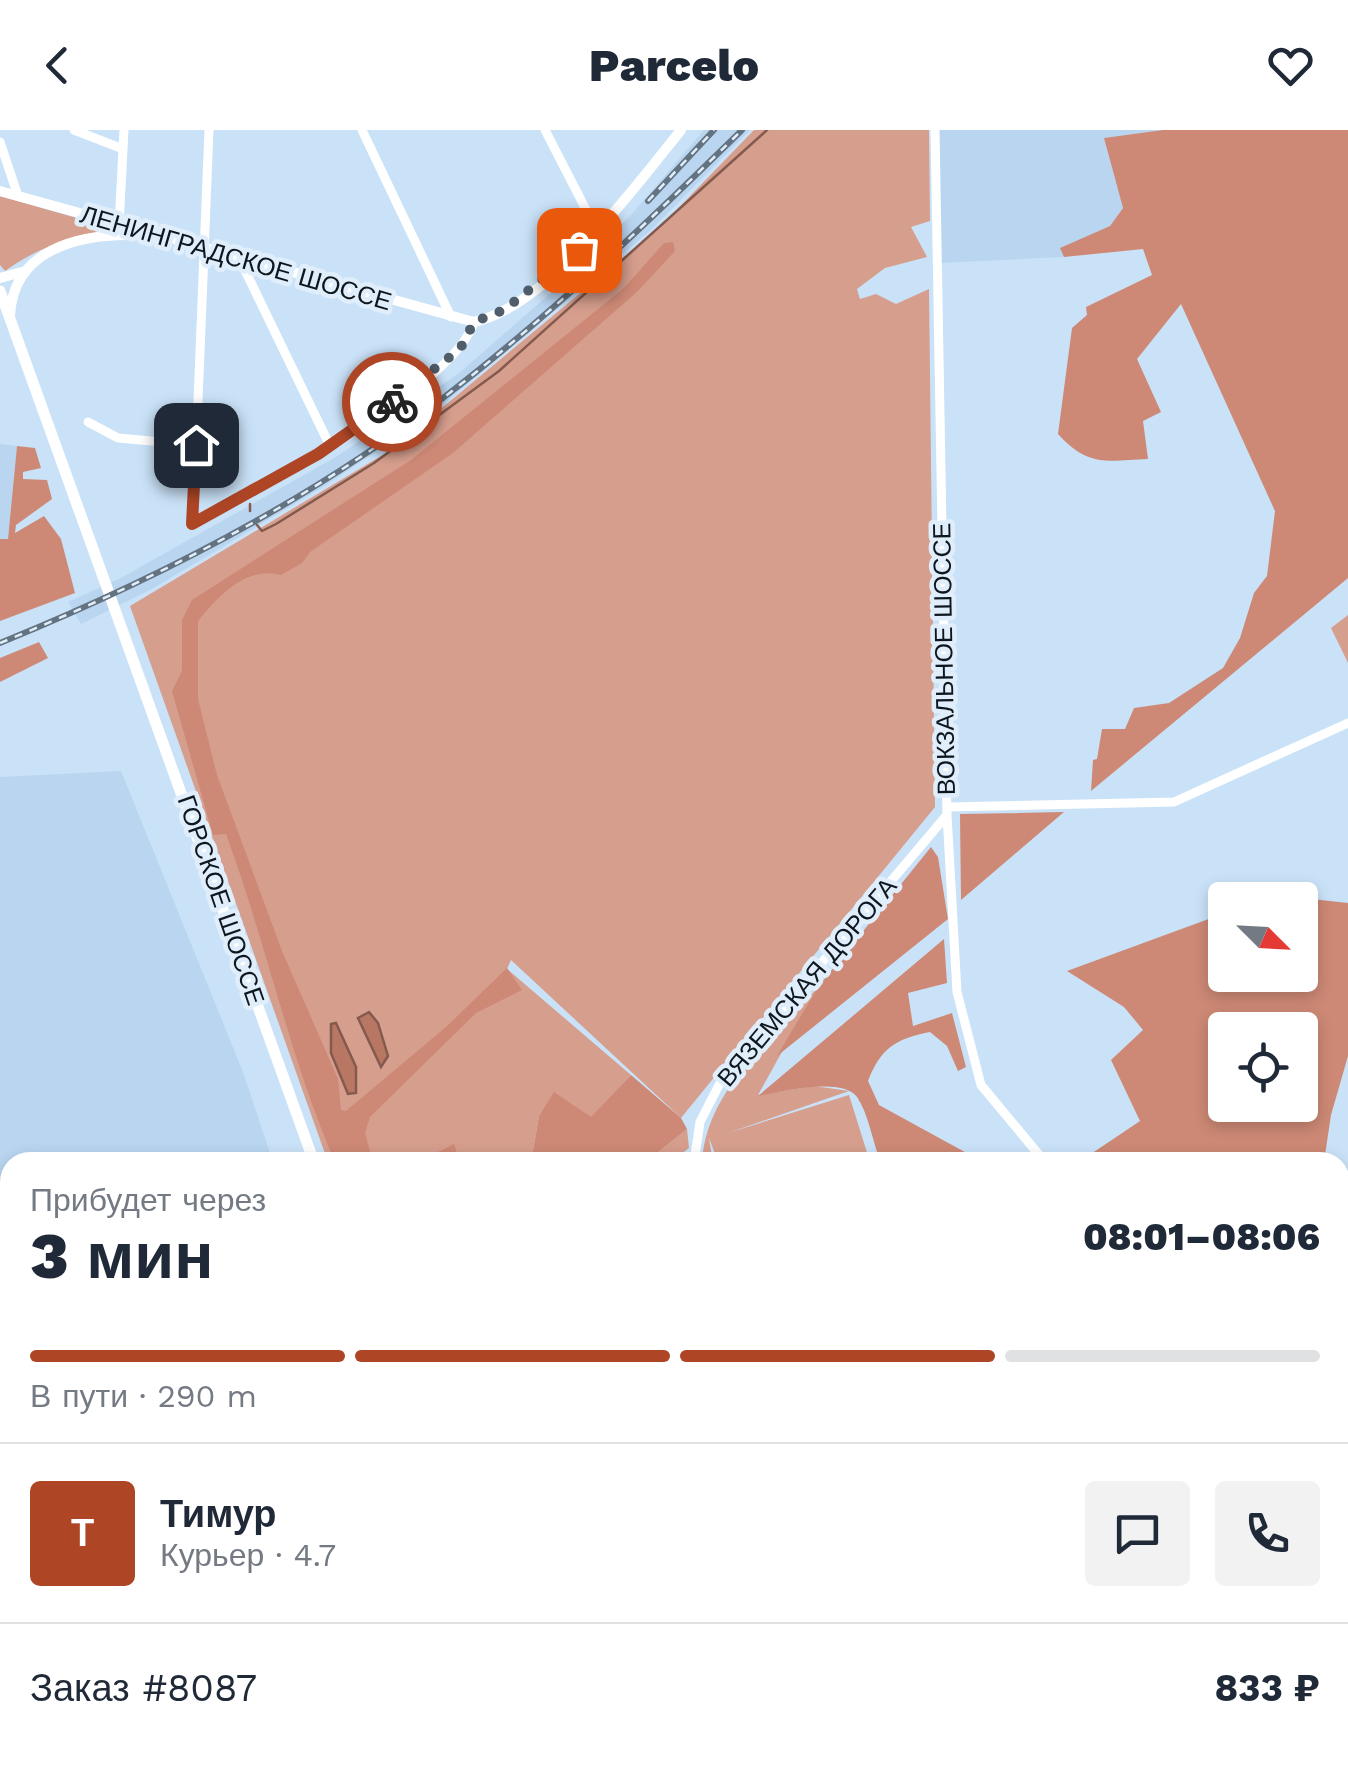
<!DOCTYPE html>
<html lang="ru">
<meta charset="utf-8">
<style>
body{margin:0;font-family:"Work Sans",sans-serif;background:#f2f2f3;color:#1f2937;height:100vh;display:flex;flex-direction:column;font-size:38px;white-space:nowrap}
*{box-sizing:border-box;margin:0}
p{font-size:32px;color:#747a83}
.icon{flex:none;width:55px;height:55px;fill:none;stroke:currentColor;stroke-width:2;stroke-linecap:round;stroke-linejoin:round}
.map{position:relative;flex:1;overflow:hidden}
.details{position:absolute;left:0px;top:1022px;width:1350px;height:622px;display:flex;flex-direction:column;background:#fff;border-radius:30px 30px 0 0;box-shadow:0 5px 15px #0003}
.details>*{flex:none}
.needle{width:65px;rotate:114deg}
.fabs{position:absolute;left:1208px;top:752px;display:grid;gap:20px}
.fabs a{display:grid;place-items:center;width:110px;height:110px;border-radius:10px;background:#fff;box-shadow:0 5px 15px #0003;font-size:50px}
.pin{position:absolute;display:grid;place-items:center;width:85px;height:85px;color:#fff;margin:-42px;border-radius:20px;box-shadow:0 5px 15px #0006}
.courier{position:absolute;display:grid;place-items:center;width:100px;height:100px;margin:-50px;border:8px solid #ae4626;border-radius:50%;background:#fff;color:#222;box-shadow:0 2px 12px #0007}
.summary em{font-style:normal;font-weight:800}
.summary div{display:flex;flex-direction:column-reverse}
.summary{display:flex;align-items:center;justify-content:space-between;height:170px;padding:0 30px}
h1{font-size:65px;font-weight:800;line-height:75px}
.bar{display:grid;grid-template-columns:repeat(4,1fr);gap:15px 10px;align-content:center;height:120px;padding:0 30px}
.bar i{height:12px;border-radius:8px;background:#e0e1e3}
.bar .on{background:#ae4626}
.bar p{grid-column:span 4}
.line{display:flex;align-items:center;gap:25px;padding:0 30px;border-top:2px solid #e0e1e3}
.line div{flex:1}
.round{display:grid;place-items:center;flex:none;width:105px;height:105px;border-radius:10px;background:#f2f2f3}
header{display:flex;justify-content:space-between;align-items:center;height:130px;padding:0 30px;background:#fff;font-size:45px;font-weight:800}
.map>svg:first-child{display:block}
.built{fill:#b9d5f0}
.green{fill:#d69e8d}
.forest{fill:#cd8975;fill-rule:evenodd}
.water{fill:#b87763;stroke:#855a4e;stroke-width:2.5}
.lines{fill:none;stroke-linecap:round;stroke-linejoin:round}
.stream{stroke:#855a4e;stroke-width:2.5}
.minor{stroke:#fff;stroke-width:9}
.tertiary{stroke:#fff;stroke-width:10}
.secondary{stroke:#fff;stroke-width:11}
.primary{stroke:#fff;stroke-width:12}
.rail-casing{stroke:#647381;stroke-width:6}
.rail{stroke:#e0eefb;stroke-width:2.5;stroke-dasharray:8;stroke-linecap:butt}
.done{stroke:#505d6a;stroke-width:10;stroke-dasharray:0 18}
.route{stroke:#ae4626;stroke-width:12}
.labels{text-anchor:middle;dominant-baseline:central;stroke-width:9;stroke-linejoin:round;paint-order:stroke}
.street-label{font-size:25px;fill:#0e161e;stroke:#e0eefb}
</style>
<header><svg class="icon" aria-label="back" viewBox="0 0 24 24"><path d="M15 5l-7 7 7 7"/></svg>Parcelo<svg class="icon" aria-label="heart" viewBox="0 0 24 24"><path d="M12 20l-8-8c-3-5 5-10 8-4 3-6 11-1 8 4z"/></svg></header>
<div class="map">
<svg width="1348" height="1644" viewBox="0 0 1348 1644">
<rect width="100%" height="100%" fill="#cae2f8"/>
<path class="built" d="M 704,0 L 750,0 L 651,100 L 428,287 L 323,357 L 150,460 L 81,494 L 68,472 L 119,449 L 336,327 L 458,244 L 553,161 L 632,84 Z
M 939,0 L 1162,0 L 1104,8 L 1123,78 L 1110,96 L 1061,118 L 1064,127 L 941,133 Z
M 0,314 L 17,316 L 8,410 L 0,409 Z
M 121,641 L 243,942 L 271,1026 L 208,1032 L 10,1032 L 10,1390 L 0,1390 L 0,647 Z"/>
<path class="green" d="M 754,0 L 929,0 L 930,91 L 911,97 L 927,127 L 885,138 L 857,159 L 860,169 L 876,164 L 896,174 L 929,159 L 935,677 L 681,988 L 511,830 L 507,839 L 631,945 L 591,988 L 555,963 L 539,986 L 531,1032 L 328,1032 L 130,476 L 391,320 L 659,98 Z
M 0,66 L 108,97 L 108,101 C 69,108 38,117 5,141 L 0,135 Z
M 1348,485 L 1348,533 L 1331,498 Z
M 818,857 L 758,965 L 814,956 L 849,961 L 728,1003 L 849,965 L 870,1032 L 718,1032 L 709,1008 L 713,1032 L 702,1032 C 706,960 773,908 818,857 Z
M 687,999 L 689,1018 L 671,1032 L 646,1032 Z
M 555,1635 L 782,1635 L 772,1644 L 559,1644 Z"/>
<path class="forest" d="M 1163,0 L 1348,0 L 1348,448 L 1091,661 L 1093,630 L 1097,629 L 1102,599 L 1125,599 L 1134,578 L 1169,573 L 1223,538 L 1240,508 L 1254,463 L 1267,446 L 1275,381 L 1181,174 L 1137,229 L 1161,282 L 1143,291 L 1148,329 C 1106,331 1088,337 1058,304 L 1072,198 L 1087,185 L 1086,177 L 1152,145 L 1143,119 L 1064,127 L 1060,118 L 1110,96 L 1123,78 L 1104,8 Z
M 673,112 L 675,121 L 638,161 L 453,323 L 310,422 L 302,433 L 281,445 C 245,436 219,466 198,491 L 198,569 L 217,645 L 282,821 L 338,949 L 341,980 L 346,981 L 446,897 L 507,838 L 522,860 L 476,883 L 370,987 L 365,1003 L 373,1032 L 335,1032 C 289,926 266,812 226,704 L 213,705 L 172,561 L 182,541 L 182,490 L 192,470 L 411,330 L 624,158 L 664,113 Z
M 17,316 L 35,318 L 41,338 L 23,342 L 23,349 L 47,350 L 52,369 L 16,395 L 15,403 L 44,386 L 61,409 L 75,463 L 0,491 L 0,409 L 8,409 Z
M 39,512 L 48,528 L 0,552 L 0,528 Z
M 1064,682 L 961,770 L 960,684 Z
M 931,717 L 938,727 L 948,789 L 777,926 L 818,857 Z
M 1275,765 L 1348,773 L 1348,926 L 1331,985 L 1324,1032 L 1079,1032 L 1140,991 L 1111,930 L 1143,900 L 1124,877 L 1067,841 L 1225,783 L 1225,845 L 1300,845 L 1300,770 L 1260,770 ZM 1225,900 L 1300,900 L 1300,975 L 1225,975 Z
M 944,809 L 947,853 L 908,863 L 913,896 L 952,883 L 966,937 L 958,941 L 947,916 L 930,902 C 895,909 881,918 868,951 L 879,975 L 983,1032 L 887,1032 L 879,1027 C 872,1009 868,983 857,967 C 842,946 779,962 758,966 Z
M 631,945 L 681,988 L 687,999 L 646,1032 L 531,1032 L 539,986 L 554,962 L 591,987 Z
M 454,1014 L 458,1026 L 453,1032 L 418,1032 Z
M 0,1514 L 10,1515 L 10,1585 L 0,1585 Z
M 27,1635 L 178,1635 L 180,1644 L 18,1644 Z
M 394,1635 L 447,1635 L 454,1644 L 390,1644 Z
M 807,1635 L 875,1635 L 875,1636 L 872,1644 L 817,1644 Z
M 906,1635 L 1306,1635 L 1307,1644 L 907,1644 Z"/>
<path class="water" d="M 369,882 L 378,893 L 388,926 L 381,937 L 358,888 Z
M 336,893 L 356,937 L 356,963 L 348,964 L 331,923 L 331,894 Z"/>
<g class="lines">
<path class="stream" d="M 250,374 L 250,381
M 257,395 L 262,401 L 276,394 L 374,333 L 499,241 L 767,0"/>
<path class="minor" d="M 74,0 L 123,19
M 362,0 L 451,187
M 545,0 L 597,101
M 935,0 L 947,685 L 957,862 L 981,955 L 1045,1032
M 0,12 L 18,66
M 119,96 L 124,0
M 240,130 L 330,316
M 88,292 L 118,308 L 196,315
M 193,394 L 209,0
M 193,394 C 256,359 453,258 474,192
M 948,677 L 1174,672 L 1348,593
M 694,1032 L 700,992 L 720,953 L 947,685
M 1340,1136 L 1348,1133
M 0,1594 L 10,1592
M 904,1635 L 905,1644
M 1284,1635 L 1285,1644
M 365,1644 L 374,1635
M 1263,1644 L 1270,1635"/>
<path class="tertiary" d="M 0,61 L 474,192 C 547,177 635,57 681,0
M 0,148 L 22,142
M 10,186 C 13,120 77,104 134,105"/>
<path class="secondary" d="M 0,161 L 314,1032"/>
<path class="primary" d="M 0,1487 L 10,1488
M 1340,1498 L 1348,1498
M 0,1499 L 10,1500
M 1340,1510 L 1348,1510
M 459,1635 L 466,1644"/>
<g class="rail-casing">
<path id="rail" d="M 648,71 L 714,0
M 0,513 C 155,450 310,371 443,268 C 550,186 646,94 742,0"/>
</g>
<use href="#rail" class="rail"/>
</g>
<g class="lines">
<path class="done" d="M 392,272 L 460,219 L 474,192 L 504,180 L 579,120"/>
<path class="route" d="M 196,315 L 192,394 L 318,324 L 392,272"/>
</g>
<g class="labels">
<g class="street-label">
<text transform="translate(236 128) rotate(16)">ЛЕНИНГРАДСКОЕ ШОССЕ</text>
<text transform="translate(944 529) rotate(-91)">ВОКЗАЛЬНОЕ ШОССЕ</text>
<text transform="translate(221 770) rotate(71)">ГОРСКОЕ ШОССЕ</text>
<text transform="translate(807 852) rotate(-50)">ВЯЗЕМСКАЯ ДОРОГА</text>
</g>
</g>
</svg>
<div class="fabs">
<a><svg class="needle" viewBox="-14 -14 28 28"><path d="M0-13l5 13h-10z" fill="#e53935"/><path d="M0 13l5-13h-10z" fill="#747a83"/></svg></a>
<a><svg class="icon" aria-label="locate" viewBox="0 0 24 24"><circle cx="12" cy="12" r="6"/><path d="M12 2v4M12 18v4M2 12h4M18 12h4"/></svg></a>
</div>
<div class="pin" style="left:579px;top:120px;background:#ea580c"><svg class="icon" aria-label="bag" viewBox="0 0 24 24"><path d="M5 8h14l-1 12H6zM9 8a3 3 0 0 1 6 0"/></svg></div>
<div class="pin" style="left:196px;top:315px;background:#1f2937"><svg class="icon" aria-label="home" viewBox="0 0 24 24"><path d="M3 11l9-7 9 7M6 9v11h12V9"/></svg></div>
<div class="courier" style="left:392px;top:272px"><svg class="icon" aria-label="bike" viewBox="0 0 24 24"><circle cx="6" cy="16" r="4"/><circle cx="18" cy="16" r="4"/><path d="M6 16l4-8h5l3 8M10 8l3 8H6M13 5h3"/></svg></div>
<section class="details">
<div class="summary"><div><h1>3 мин</h1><p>Прибудет через</p></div><em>08:01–08:06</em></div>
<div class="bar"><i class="on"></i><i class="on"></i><i class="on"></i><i></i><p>В пути · 290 m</p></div>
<div class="line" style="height:180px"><b class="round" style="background:#ae4626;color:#fff">Т</b><div><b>Тимур</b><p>Курьер · 4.7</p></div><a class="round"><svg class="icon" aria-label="chat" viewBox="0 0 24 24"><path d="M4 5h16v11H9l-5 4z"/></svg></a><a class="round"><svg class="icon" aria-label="phone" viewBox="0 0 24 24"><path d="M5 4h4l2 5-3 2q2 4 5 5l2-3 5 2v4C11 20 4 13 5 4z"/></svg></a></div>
<div class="line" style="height:130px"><div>Заказ #8087</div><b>833 ₽</b></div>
</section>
</div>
